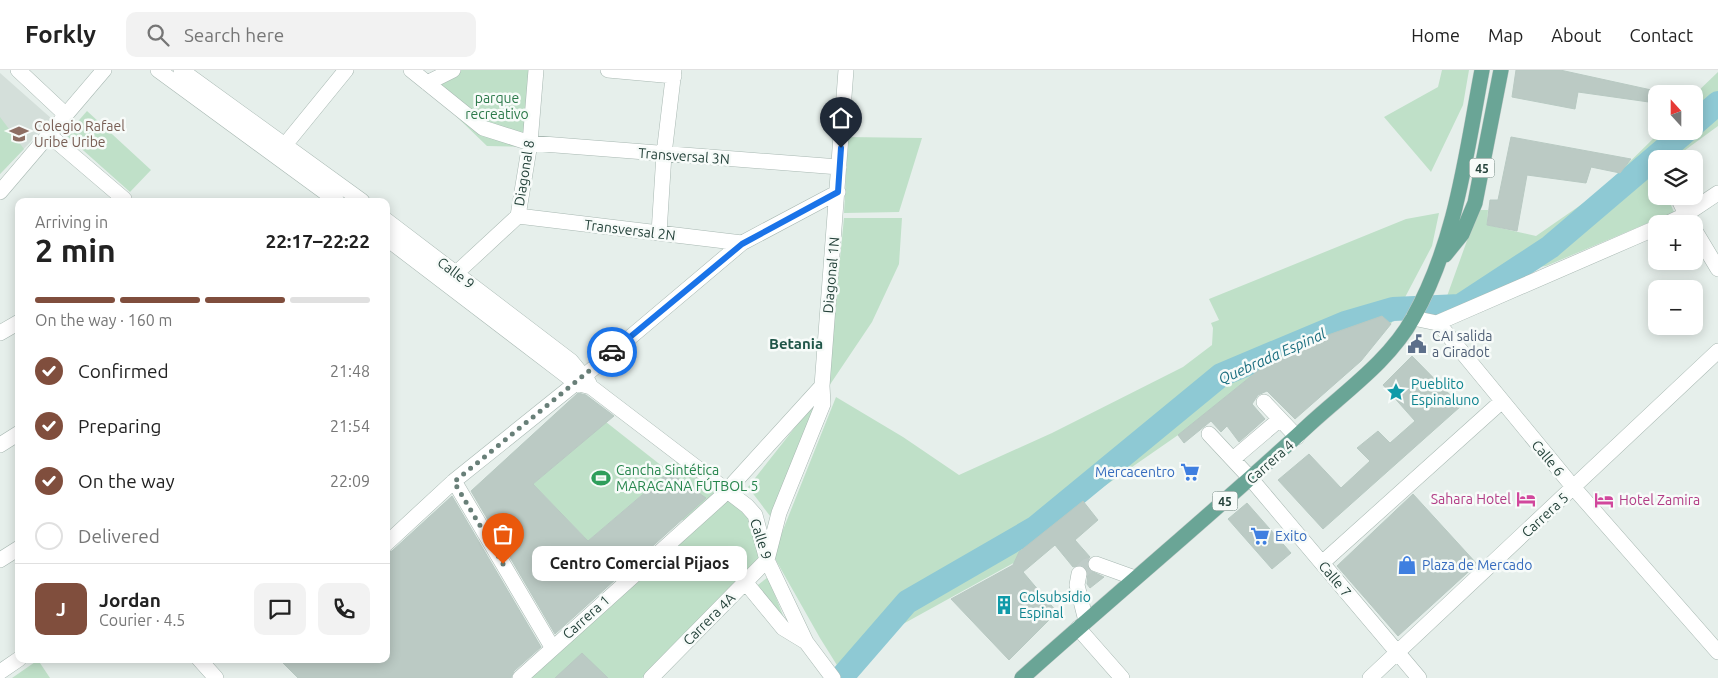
<!DOCTYPE html>
<meta charset="utf-8">
<style>
body{margin:0;font-family:Ubuntu,sans-serif;background:#f2f2f2;color:#222;height:100vh;display:flex;flex-direction:column;font-size:19px;white-space:nowrap}
*{box-sizing:border-box;margin:0}
p{font-size:16px;color:#767676}
.icon{flex:none;width:28px;height:28px;fill:none;stroke:currentColor;stroke-width:2;stroke-linecap:round;stroke-linejoin:round}
.map{position:relative;flex:1;overflow:hidden}
.drawer{position:absolute;left:15px;top:128px;width:375px;height:465px;display:flex;flex-direction:column;background:#fff;border-radius:10px;box-shadow:0 2px 12px #0003}
.drawer>*{flex:none}
.needle{width:32px;rotate:339deg}
.buttons{position:absolute;left:1648px;top:15px;display:grid;gap:10px}
.buttons a{display:grid;place-items:center;width:55px;height:55px;border-radius:10px;background:#fff;box-shadow:0 2px 12px #0003;font-size:25px}
.pin{position:absolute;display:grid;place-items:center;width:42px;height:42px;color:#fff;margin:-51px -21px;border-radius:50% 50% 50% 0;rotate:-45deg;box-shadow:0 0 5px #0007}
.pin .icon{rotate:45deg}
.courier{position:absolute;display:grid;place-items:center;width:50px;height:50px;margin:-25px;border:4px solid #1a73e8;border-radius:50%;background:#fff;color:#222;box-shadow:0 1px 6px #0007}
.bubble{position:absolute;height:35px;border-radius:10px;background:#fff;box-shadow:0 2px 12px #0003;font-size:16px;font-weight:700;line-height:35px;text-align:center}
.headline em{font-style:normal;font-weight:700}
.headline div{display:flex;flex-direction:column-reverse}
.headline{display:flex;align-items:center;justify-content:space-between;height:85px;padding:0 20px}
h1{font-size:32px;font-weight:700;line-height:38px}
.bar{display:grid;grid-template-columns:repeat(4,1fr);gap:8px 5px;align-content:center;height:60px;padding:0 20px}
.bar i{height:6px;border-radius:4px;background:#e0e0e0}
.bar .selected{background:#804e3d}
.bar p{grid-column:span 4}
.line{display:flex;align-items:center;gap:12px;padding:0 20px;border-top:1px solid #e0e0e0}
.line div{flex:1}
.round{display:grid;place-items:center;flex:none;width:52px;height:52px;border-radius:10px;background:#f2f2f2}
ol{padding:0 20px;list-style:none}
li{display:flex;align-items:center;gap:15px;height:55px}
li p{margin-inline-start:auto}
li .icon{padding:5px;border-radius:50%;background:#804e3d;color:#fff;stroke-width:4}
li:last-child{color:#767676}
li i{width:28px;height:28px;border:2px solid #e0e0e0;border-radius:50%}
header{display:flex;align-items:center;gap:30px;box-sizing:border-box;height:70px;padding:0 25px;background:#fff;border-bottom:1px solid #e0e0e0}
header strong{font-size:24px}
nav{display:flex;gap:28px;margin-inline-start:auto;font-size:18px}
.search{width:350px;height:45px;background:#f2f2f2;display:flex;align-items:center;gap:12px;box-sizing:border-box;padding:0 18px;border-radius:10px;color:#767676;font-size:19px}
.map>svg:first-child{display:block}
.built{fill:#d4dfda}
.green{fill:#bfe0c8}
.lines{fill:none;stroke-linecap:round;stroke-linejoin:round}
.river{stroke:#8ec9d4;stroke-width:24}
.building{fill:#bbcac4;stroke:#b8c9c2}
.minor-tunnel{stroke:#bfccc8;stroke-width:15;stroke-dasharray:15 8;stroke-linecap:butt}
.minor-casing{stroke:#a8b8b2;stroke-width:16}
.major-casing{stroke:#c2cac8;stroke-width:16}
.minor{stroke:#fff;stroke-width:15}
.major{stroke:#6aa596;stroke-width:15}
.done{stroke:#687f78;stroke-width:5;stroke-dasharray:0 9}
.route{stroke:#1a73e8;stroke-width:6}
.labels{text-anchor:middle;dominant-baseline:central;stroke-width:5;stroke-linejoin:round;paint-order:stroke}
.shield{fill:#f7fbf9;stroke:#637a73;stroke-width:1}
.shield-label{font-size:12px;font-weight:bold;fill:#24423a}
.park-label{font-size:14px;fill:#2d7a4b;stroke:#f7fbf9}
.education-label{font-size:14px;fill:#785e54;stroke:#f7fbf9;text-anchor:start}
.street-label{font-size:14px;fill:#24423a;stroke:#f7fbf9}
.service-label{font-size:14px;fill:#4e5e75;stroke:#f7fbf9;text-anchor:start}
.culture-label{font-size:14px;fill:#0d838f;stroke:#f7fbf9;text-anchor:start}
.leisure-label{font-size:14px;fill:#27864d;stroke:#f7fbf9;text-anchor:start}
.shop-label{font-size:14px;fill:#366cbe;stroke:#f7fbf9;text-anchor:start}
.hotel-label{font-size:14px;fill:#b23c85;stroke:#f7fbf9;text-anchor:end}
.neighbourhood-label{font-size:15px;font-weight:bold;fill:#1f5548;stroke:#f7fbf9}
.water-label{font-size:15px;font-style:italic;fill:#1c6f80;stroke:#f7fbf9}
</style>
<header>
<strong>Forkly</strong>
<div class="search"><svg class="icon" aria-label="search" viewBox="0 0 24 24"><circle cx="10" cy="10" r="6"/><path d="M15 15l6 6"/></svg>Search here</div>
<nav><a>Home</a><a>Map</a><a>About</a><a>Contact</a></nav>
</header>
<div class="map">
<svg width="1718" height="608" viewBox="0 0 1718 608">
<rect width="100%" height="100%" fill="#e6efeb"/>
<path class="built" d="M 0,3 L 52,49 L 0,104 Z"/>
<path class="green" d="M 453,0 L 535,0 L 529,77 L 487,76 L 428,19 Z
M 1442,0 L 1469,0 L 1463,35 L 1431,102 L 1384,47 L 1438,17 Z
M 1718,2 L 1718,56 L 1673,89 L 1656,89 L 1656,126 L 1667,126 L 1674,142 L 1546,196 L 1515,200 L 1512,196 L 1464,226 L 1446,229 L 1478,140 L 1488,140 L 1487,155 L 1536,166 L 1598,123 L 1661,61 L 1694,61 L 1694,25 Z
M 87,41 L 151,100 L 130,122 L 66,65 Z
M 0,47 L 24,79 L 0,104 Z
M 848,67 L 922,68 L 899,142 L 844,143 Z
M 1439,143 L 1432,176 L 1391,254 L 1382,246 L 1311,271 L 1270,291 L 1181,363 L 1083,431 L 1021,480 L 1026,486 L 903,554 L 850,608 L 845,608 L 820,568 L 773,485 L 836,327 L 903,367 L 959,405 L 1052,363 L 1183,297 L 1212,275 L 1213,258 L 1211,253 L 1219,250 L 1209,229 L 1406,149 Z
M 844,148 L 902,148 L 899,194 L 872,252 L 827,319 Z
M 815,332 L 817,334 L 770,446 L 748,417 Z
M 606,352 L 667,400 L 677,391 L 721,427 L 689,456 L 649,419 L 588,471 L 533,414 Z
M 727,425 L 751,449 L 762,488 L 642,608 L 530,608 Z
M 768,507 L 784,548 L 754,518 Z
M 38,590 L 50,608 L 12,608 Z"/>
<g class="lines">
<path class="river" d="M 1694,54 L 1718,33
M 841,608 L 907,532 L 1035,458 L 1221,305 L 1345,253 L 1393,239 L 1460,236 L 1550,177 L 1686,61"/>
</g>
<path class="building" d="M 1516,0 L 1560,0 L 1656,21 L 1656,33 L 1578,22 L 1575,39 L 1512,27 Z
M 1511,67 L 1631,89 L 1620,103 L 1591,97 L 1586,113 L 1527,105 L 1517,161 L 1487,155 L 1490,130 L 1498,130 Z
M 1382,246 L 1391,254 L 1361,291 L 1295,349 L 1267,321 L 1258,325 L 1252,334 L 1265,349 L 1239,372 L 1227,356 L 1221,362 L 1211,351 L 1184,373 L 1178,365 L 1270,291 L 1311,271 Z
M 1412,286 L 1461,336 L 1323,459 L 1278,410 L 1309,384 L 1341,418 L 1370,391 L 1357,378 L 1378,361 L 1390,373 L 1415,351 L 1383,315 Z
M 578,323 L 586,325 L 614,346 L 533,414 L 588,471 L 669,402 L 706,428 L 555,564 L 471,421 Z
M 1413,424 L 1477,494 L 1398,566 L 1337,496 Z
M 452,426 L 541,577 L 514,601 L 511,608 L 298,608 L 279,589 L 386,589 L 386,483 L 392,481 Z
M 1083,431 L 1098,450 L 1075,470 L 1090,487 L 1087,491 L 1089,500 L 1104,507 L 1090,518 L 1087,514 L 1088,501 L 1085,497 L 1080,495 L 1073,497 L 1055,475 L 1023,502 L 1057,542 L 1009,590 L 951,529 L 1013,495 L 1019,482 Z
M 1247,433 L 1291,483 L 1272,499 L 1228,449 Z
M 582,583 L 608,608 L 555,608 Z"/>
<g class="lines">
<path class="minor-tunnel" d="M 1079,504 L 1087,496 L 1096,494"/>
<g class="minor-casing">
<path id="minor" d="M 18,0 L 66,45
M 158,0 L 337,131
M 181,0 L 362,131
M 411,0 L 483,58 L 530,73 L 839,97
M 608,0 L 674,6
M 427,13 L 453,0
M 49,65 L 124,129 L 123,131
M 280,81 L 346,0
M 0,122 L 104,0
M 1677,126 L 1690,152
M 518,146 L 742,173
M 518,146 L 530,73 L 536,0
M 386,150 L 571,291 L 589,313
M 1666,154 L 1685,145 L 1718,123
M 1694,159 L 1718,199
M 659,163 L 664,84 L 674,0
M 386,168 L 576,313 L 591,317 L 747,436 L 755,445 L 767,490 L 806,572 L 833,608
M 451,208 L 518,146
M 1413,248 L 1437,253 L 1443,259 L 1574,418 L 1718,582
M 1437,253 L 1656,158
M 0,263 L 19,252
M 1264,332 L 1297,367
M 1209,364 L 1251,409 L 1419,608
M 0,375 L 19,363
M 1233,389 L 1280,349
M 454,411 L 552,577
M 386,474 L 454,411 L 576,313 L 742,173 L 838,122
M 0,490 L 19,478
M 1322,493 L 1501,332
M 1096,494 L 1135,508
M 1079,504 L 1077,515 L 1086,551
M 746,513 L 783,558 L 806,572
M 1078,558 L 1122,608
M 199,589 L 216,608
M 0,602 L 19,589
M 520,608 L 721,427 L 822,316
M 651,608 L 767,490 L 779,443 L 823,334 L 822,316 L 846,0
M 1370,608 L 1718,281"/>
</g>
<g class="major-casing">
<path id="major" d="M 1445,185 L 1462,164 L 1475,133 L 1501,0
M 1022,608 C 1118,522 1217,440 1311,353 C 1346,321 1390,290 1413,248 C 1456,172 1466,84 1482,0"/>
</g>
<use href="#minor" class="minor"/>
<use href="#major" class="major"/>
</g>
<g class="lines">
<path class="done" d="M 503,494 L 454,412 L 612,282"/>
<path class="route" d="M 612,282 L 742,174 L 838,122 L 841,78"/>
</g>
<defs>
<g id="school-bare" transform="scale(1.5)"><path d="M0-5L7-2L0 1L-7-2ZM-4 1L0 2.5L4 1V4Q0 6-4 4Z" fill="#8d6e63" stroke="#f7fbf9" stroke-width="2.5" paint-order="stroke"/></g>
<g id="civic-bare" transform="scale(1.5)"><path d="M-.6-6.5H3V-4.5H.6V-3L4-1V1h2V6H-6V1h2V-1L-.6-3ZM-1.2 2.5V6h2.4V2.5Z" fill="#5c6f8a" stroke="#f7fbf9" stroke-width="2.5" paint-order="stroke"/></g>
<g id="sight-bare" transform="scale(1.5)"><path d="M0-6L1.8-2.2L6-1.7L2.9 1.2L3.7 5.4L0 3.3L-3.7 5.4L-2.9 1.2L-6-1.7L-1.8-2.2Z" fill="#0f9aa8" stroke="#f7fbf9" stroke-width="2.5" paint-order="stroke"/></g>
<g id="supermarket-bare" transform="scale(1.5)"><path d="M-6-5.5h2.5l.6 2H6L4.5 2H-2.5L-4.4-4H-6ZM-1.5 3.2a1.3 1.3 0 1 0 .1 0ZM3 3.2a1.3 1.3 0 1 0 .1 0Z" fill="#3f7fe0" stroke="#f7fbf9" stroke-width="2.5" paint-order="stroke"/></g>
<g id="stadium-bare" transform="scale(1.5)"><path d="M0-5a6.5 5 0 1 0 0 10a6.5 5 0 1 0 0-10ZM-3.5-1.8h7v3.6h-7Z" fill="#2e9e5b" stroke="#f7fbf9" stroke-width="2.5" paint-order="stroke"/></g>
<g id="hotel-bare" transform="scale(1.5)"><path d="M-6-4.5h1.5V1H6V5H4.5V3h-9V5H-6ZM-4 0a1.8 1.8 0 1 1 3.6 0ZM.5 0V-2.5h3Q6-2.5 6 0Z" fill="#d1479c" stroke="#f7fbf9" stroke-width="2.5" paint-order="stroke"/></g>
<g id="shop-bare" transform="scale(1.5)"><path d="M-5-2.5h2.3a2.7 3.5 0 0 1 5.4 0H5L5.5 6h-11ZM-1.5-2.5h3a1.5 2.3 0 0 0-3 0Z" fill="#3f7fe0" stroke="#f7fbf9" stroke-width="2.5" paint-order="stroke"/></g>
<g id="building-bare" transform="scale(1.5)"><path d="M-4-6H4V6H1V3H-1V6H-4ZM-2.5-4.3h1.7v1.8h-1.7ZM.8-4.3h1.7v1.8H.8ZM-2.5-1h1.7V.8h-1.7ZM.8-1h1.7V.8H.8Z" fill="#0f9aa8" stroke="#f7fbf9" stroke-width="2.5" paint-order="stroke"/></g>
</defs>
<g fill-rule="evenodd">
<use href="#school-bare" x="19" y="64"/>
<use href="#civic-bare" x="1417" y="274"/>
<use href="#sight-bare" x="1396" y="322"/>
<use href="#supermarket-bare" x="1190" y="402"/>
<use href="#stadium-bare" x="601" y="408"/>
<use href="#hotel-bare" x="1526" y="429"/>
<use href="#hotel-bare" x="1604" y="430"/>
<use href="#supermarket-bare" x="1260" y="466"/>
<use href="#shop-bare" x="1407" y="495"/>
<use href="#building-bare" x="1004" y="535"/>
</g>
<g class="labels">
<g class="shield">
<rect x="1469.5" y="88.5" width="25" height="19" rx="4"/>
<rect x="1212.5" y="421.5" width="25" height="19" rx="4"/>
</g>
<g class="shield-label">
<text x="1482" y="98">45</text>
<text x="1225" y="431">45</text>
</g>
<g class="park-label">
<text x="497" y="28">parque<tspan x="497" dy="16">recreativo</tspan></text>
</g>
<g class="education-label">
<text x="34" y="56">Colegio Rafael<tspan x="34" dy="16">Uribe Uribe</tspan></text>
</g>
<g class="street-label">
<text transform="translate(684 86) rotate(4)">Transversal 3N</text>
<text transform="translate(524 103) rotate(-81)">Diagonal 8</text>
<text transform="translate(630 160) rotate(7)">Transversal 2N</text>
<text transform="translate(456 203) rotate(37)">Calle 9</text>
<text transform="translate(831 205) rotate(-85)">Diagonal 1N</text>
<text transform="translate(1548 388) rotate(50)">Calle 6</text>
<text transform="translate(1270 392) rotate(-42)">Carrera 4</text>
<text transform="translate(1545 445) rotate(-43)">Carrera 5</text>
<text transform="translate(761 469) rotate(72)">Calle 9</text>
<text transform="translate(1335 509) rotate(50)">Calle 7</text>
<text transform="translate(586 547) rotate(-42)">Carrera 1</text>
<text transform="translate(709 549) rotate(-45)">Carrera 4A</text>
</g>
<g class="service-label">
<text x="1432" y="266">CAI salida<tspan x="1432" dy="16">a Giradot</tspan></text>
</g>
<g class="culture-label">
<text x="1411" y="314">Pueblito<tspan x="1411" dy="16">Espinaluno</tspan></text>
<text x="1019" y="527">Colsubsidio<tspan x="1019" dy="16">Espinal</tspan></text>
</g>
<g class="leisure-label">
<text x="616" y="400">Cancha Sintética<tspan x="616" dy="16">MARACANA FÚTBOL 5</tspan></text>
</g>
<g class="shop-label">
<text x="1175" y="402" text-anchor="end">Mercacentro</text>
<text x="1275" y="466">Exito</text>
<text x="1422" y="495">Plaza de Mercado</text>
</g>
<g class="hotel-label">
<text x="1511" y="429">Sahara Hotel</text>
<text x="1619" y="430" text-anchor="start">Hotel Zamira</text>
</g>
<g class="neighbourhood-label">
<text x="796" y="273">Betania</text>
</g>
<g class="water-label">
<text transform="translate(1272 286) rotate(-24)">Quebrada Espinal</text>
</g>
</g>
</svg>
<div class="buttons">
<a><svg class="needle" viewBox="-14 -14 28 28"><path d="M0-13l5 13h-10z" fill="#e53935"/><path d="M0 13l5-13h-10z" fill="#767676"/></svg></a>
<a><svg class="icon" aria-label="layers" viewBox="0 0 24 24"><path d="M12 4l9 5-9 5-9-5zM3 14l9 5 9-5"/></svg></a>
<a>+</a>
<a>−</a>
</div>
<div class="pin" style="left:503px;top:494px;background:#ea580c"><svg class="icon" aria-label="bag" viewBox="0 0 24 24"><path d="M5 8h14l-1 12H6zM9 8a3 3 0 0 1 6 0"/></svg></div>
<div class="pin" style="left:841px;top:78px;background:#1f2937"><svg class="icon" aria-label="home" viewBox="0 0 24 24"><path d="M3 11l9-7 9 7M6 9v11h12V9"/></svg></div>
<div class="courier" style="left:612px;top:282px"><svg class="icon" aria-label="car" viewBox="0 0 24 24"><path d="M5 17H2v-5l4-1 3-4h7l3 4 3 1v5h-3M9 17h6M6 11h13"/><circle cx="7" cy="17" r="2"/><circle cx="17" cy="17" r="2"/></svg></div>
<div class="bubble" style="left:532px;top:476px;width:215px">Centro Comercial Pijaos</div>
<section class="drawer">
<div class="headline"><div><h1>2 min</h1><p>Arriving in</p></div><em>22:17–22:22</em></div>
<div class="bar"><i class="selected"></i><i class="selected"></i><i class="selected"></i><i></i><p>On the way · 160 m</p></div>
<ol>
<li><svg class="icon" aria-label="check" viewBox="0 0 24 24"><path d="M5 12l5 5 9-10"/></svg>Confirmed<p>21:48</p></li>
<li><svg class="icon" aria-label="check" viewBox="0 0 24 24"><path d="M5 12l5 5 9-10"/></svg>Preparing<p>21:54</p></li>
<li><svg class="icon" aria-label="check" viewBox="0 0 24 24"><path d="M5 12l5 5 9-10"/></svg>On the way<p>22:09</p></li>
<li><i></i>Delivered</li>
</ol>
<div class="line" style="height:90px"><b class="round" style="background:#804e3d;color:#fff">J</b><div><b>Jordan</b><p>Courier · 4.5</p></div><a class="round"><svg class="icon" aria-label="chat" viewBox="0 0 24 24"><path d="M4 5h16v11H9l-5 4z"/></svg></a><a class="round"><svg class="icon" aria-label="phone" viewBox="0 0 24 24"><path d="M5 4h4l2 5-3 2q2 4 5 5l2-3 5 2v4C11 20 4 13 5 4z"/></svg></a></div>
</section>
</div>
